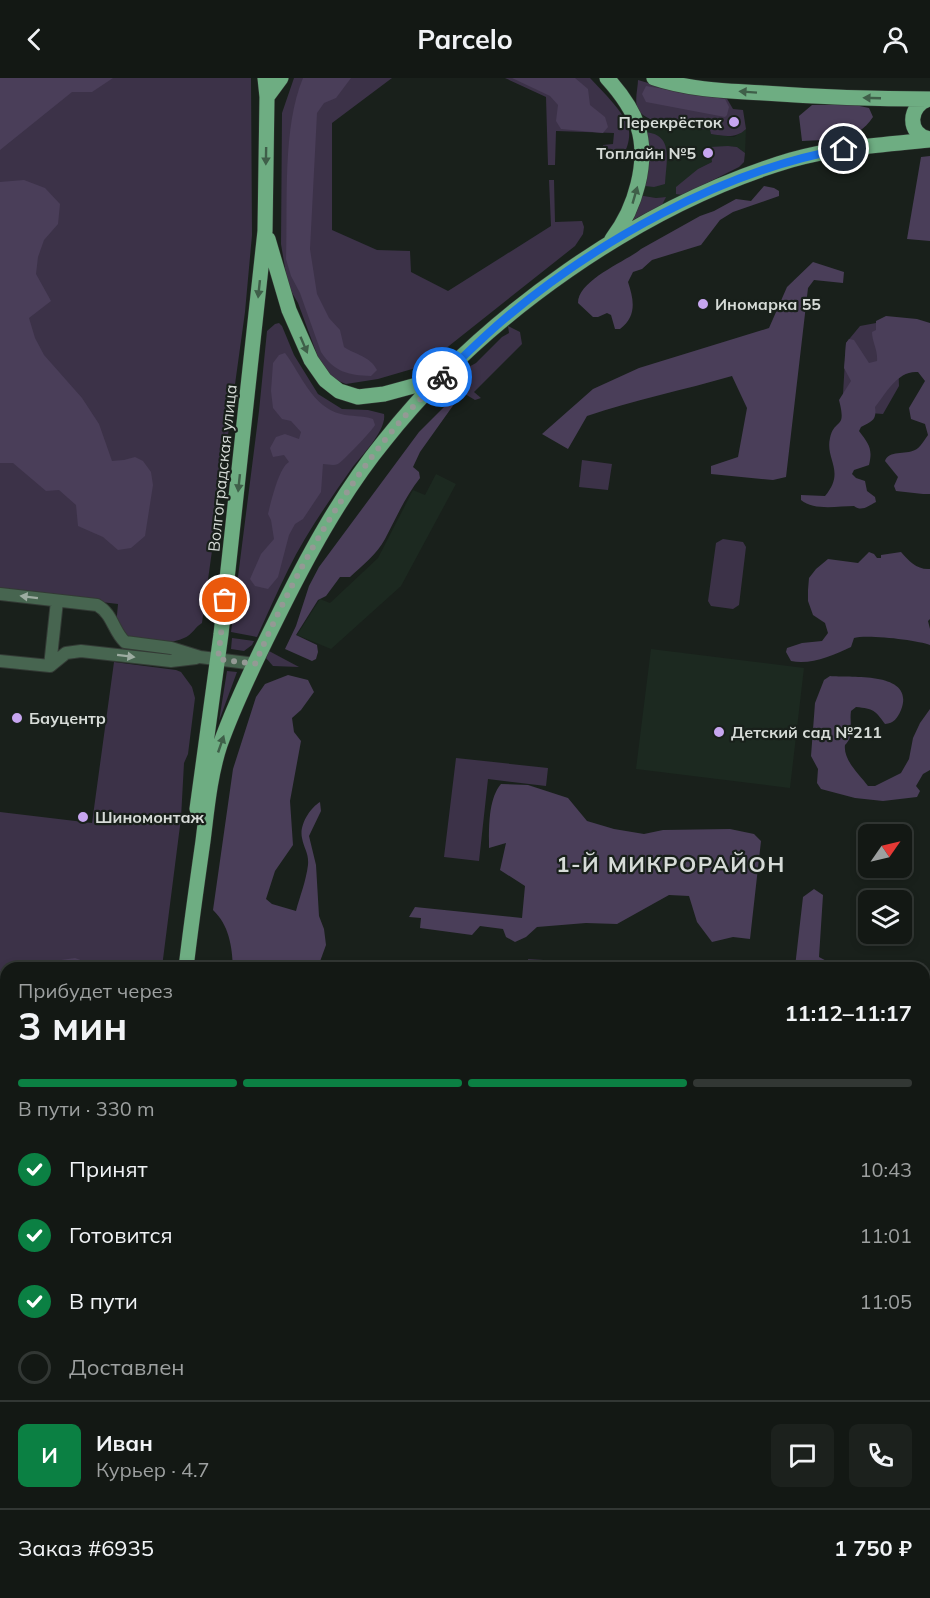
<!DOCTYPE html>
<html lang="ru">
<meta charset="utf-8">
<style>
body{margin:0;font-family:Mulish,sans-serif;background:#1c211d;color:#f1f3f6;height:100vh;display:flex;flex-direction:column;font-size:22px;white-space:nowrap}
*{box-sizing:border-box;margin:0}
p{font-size:20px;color:#9da0a0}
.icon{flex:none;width:33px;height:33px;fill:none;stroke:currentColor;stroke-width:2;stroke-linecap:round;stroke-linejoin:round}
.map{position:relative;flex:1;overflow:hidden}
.drawer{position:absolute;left:0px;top:884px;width:930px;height:638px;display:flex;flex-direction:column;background:#131814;border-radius:18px 18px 0 0;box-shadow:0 3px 9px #0003,0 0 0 2px #323734}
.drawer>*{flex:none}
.needle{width:39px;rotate:56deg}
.buttons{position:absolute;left:858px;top:746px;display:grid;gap:12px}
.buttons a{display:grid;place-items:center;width:54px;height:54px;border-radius:9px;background:#131814;box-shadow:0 3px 9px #0003,0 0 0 2px #323734;font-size:30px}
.pin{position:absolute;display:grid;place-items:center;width:51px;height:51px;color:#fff;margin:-26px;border:3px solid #fff;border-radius:50%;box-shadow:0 2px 6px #0007}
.courier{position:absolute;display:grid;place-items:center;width:60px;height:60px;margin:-30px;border:4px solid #1a73e8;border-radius:50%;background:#fff;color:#222;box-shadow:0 2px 8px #0007}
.head em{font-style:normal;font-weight:700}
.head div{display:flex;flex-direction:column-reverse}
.head{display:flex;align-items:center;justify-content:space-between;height:102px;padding:0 18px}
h1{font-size:39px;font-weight:700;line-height:45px}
.bar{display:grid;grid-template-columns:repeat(4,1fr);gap:9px 6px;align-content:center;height:72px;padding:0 18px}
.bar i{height:8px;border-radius:4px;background:#323734}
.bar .on{background:#0b8043}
.bar p{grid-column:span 4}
.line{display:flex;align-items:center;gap:15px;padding:0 18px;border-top:2px solid #323734}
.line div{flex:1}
.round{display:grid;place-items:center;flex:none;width:63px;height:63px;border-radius:9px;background:#1c211d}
ol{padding:0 18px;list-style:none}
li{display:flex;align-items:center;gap:18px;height:66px}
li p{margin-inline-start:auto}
li .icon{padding:6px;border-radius:50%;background:#0b8043;color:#fff;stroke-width:4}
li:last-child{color:#9da0a0}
li i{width:33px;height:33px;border:3px solid #323734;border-radius:50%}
header{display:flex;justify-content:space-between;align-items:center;height:78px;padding:0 18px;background:#131814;font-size:27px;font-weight:700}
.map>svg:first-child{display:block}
.built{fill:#1c2920}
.green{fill:#3c3248}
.forest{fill:#4a3e59}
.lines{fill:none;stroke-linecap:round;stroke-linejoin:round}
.minor-casing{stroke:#333a35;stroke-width:14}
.major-casing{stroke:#333a35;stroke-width:16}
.minor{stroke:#476550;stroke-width:12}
.major{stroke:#6ead82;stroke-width:15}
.oneway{fill:#3f5f49}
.oneway2{fill:#9daca1}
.done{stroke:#949a95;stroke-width:6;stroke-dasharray:0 10.8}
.route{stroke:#1a73e8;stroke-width:8}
.poi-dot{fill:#c7a6f0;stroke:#19201b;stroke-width:2}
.labels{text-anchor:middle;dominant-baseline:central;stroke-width:4.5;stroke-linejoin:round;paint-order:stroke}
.poi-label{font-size:16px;font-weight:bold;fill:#d6dbd7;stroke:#19201b;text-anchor:start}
.street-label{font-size:16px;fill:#d6dbd7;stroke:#19201b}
.district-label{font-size:22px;font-weight:bold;letter-spacing:1.5px;fill:#d6dbd7;stroke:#19201b}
</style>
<header><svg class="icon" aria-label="back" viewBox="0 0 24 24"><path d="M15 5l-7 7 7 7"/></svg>Parcelo<svg class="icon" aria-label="person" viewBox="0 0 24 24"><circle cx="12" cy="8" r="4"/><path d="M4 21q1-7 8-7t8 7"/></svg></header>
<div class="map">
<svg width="930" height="1520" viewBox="0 0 930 1520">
<rect width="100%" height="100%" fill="#19201b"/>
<path class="built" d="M 638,32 L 647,41 L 657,44 L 710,52 L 711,56 L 734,59 L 746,51 L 745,75 L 737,69 L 728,68 L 712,84 L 698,91 L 683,117 L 662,127 L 665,119 L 656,120 L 638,117 Z
M 436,396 L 456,406 L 401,508 L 331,571 L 297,557 L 320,521 L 330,525 L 378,480 L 413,412 L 425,417 Z
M 651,571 L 804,590 L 790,710 L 636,691 Z"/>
<path class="green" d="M 0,0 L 251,0 L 252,157 L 245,234 L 202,545 C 195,549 192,557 184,560 C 167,569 140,560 122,558 L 116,548 L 118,526 L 0,512 Z
M 294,0 L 392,0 L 332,45 L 332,152 L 377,172 L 410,173 L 411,194 L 448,213 L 551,148 L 549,102 L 554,102 L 555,144 L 582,143 L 584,149 L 583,156 L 575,168 L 435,279 L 419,289 L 378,301 L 346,306 L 333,301 L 322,290 L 298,225 L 288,208 L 281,166 L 282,35 Z
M 505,0 L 590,0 C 602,13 626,35 629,53 C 630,62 627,69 624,77 L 611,82 L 604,76 L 603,67 L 613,66 L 614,55 L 556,53 L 555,87 L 548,87 L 546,19 Z
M 638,2 L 655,7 L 726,19 L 733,31 L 743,32 L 746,51 C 736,61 724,58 711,56 L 710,52 C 692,49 646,48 638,31 C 634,23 638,10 638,2 Z
M 643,54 C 675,55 666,83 665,106 L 654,109 L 645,108 Z
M 728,68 L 737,69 L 745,75 L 744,84 L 739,89 L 683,117 L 676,116 L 676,109 L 698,91 L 712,84 L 710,69 Z
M 638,117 L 656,120 L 666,119 L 662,127 L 627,145 Z
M 279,245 L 282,248 L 294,277 L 318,316 L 342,331 L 368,332 L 384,336 C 387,352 361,378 352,390 C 329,423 305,457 288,492 C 277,514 267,537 257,559 L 231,554 L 259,333 L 267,253 L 275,246 Z
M 876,245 L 897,258 L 899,308 L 883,336 L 842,333 L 846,265 L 860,248 Z
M 508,248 L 520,254 L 522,266 L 474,314 L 481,320 L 475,322 L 455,310 L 452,298 L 476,285 L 502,259 L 509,255 Z
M 582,382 L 612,386 L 608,412 L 579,409 Z
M 723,461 L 743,464 L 746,469 L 739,527 L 733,531 L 711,528 L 708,523 L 716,465 Z
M 232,560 L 254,563 L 252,567 L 244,573 L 231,571 Z
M 269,573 L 299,589 L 273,588 L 266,580 Z
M 114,584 L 176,592 L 181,594 L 192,609 L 195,620 L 188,676 L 184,685 L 181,740 L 162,889 L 6,890 L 6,1515 L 82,1515 L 82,1520 L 0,1520 L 0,734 L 92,745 Z
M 227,593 L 237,594 L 219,643 Z
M 456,680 L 548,690 L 546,708 L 488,701 L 479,783 L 444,779 Z
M 528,881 L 651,889 L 529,889 Z
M 501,1515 L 533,1515 L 533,1520 L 500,1520 Z
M 772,1515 L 813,1515 L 813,1520 L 771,1520 Z"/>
<path class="forest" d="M 0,0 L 113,0 L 92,14 L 72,14 L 0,72 Z
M 303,0 L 351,0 L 336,20 L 324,25 L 317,35 L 310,171 L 317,216 L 329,240 L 340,252 L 344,269 C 356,277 370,278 377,292 L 371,298 C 348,297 334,294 321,274 L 300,215 L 291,198 L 286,181 C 288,126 282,50 303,0 Z
M 512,0 L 575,0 L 588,11 L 590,27 L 605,39 L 608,49 L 603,55 L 561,51 L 556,43 L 558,27 L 550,18 Z
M 646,8 L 725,21 L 729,29 L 727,37 L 725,39 L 646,24 L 642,16 Z
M 812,27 L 855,27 L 869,30 L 873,39 C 856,65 829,61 802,63 L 799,38 Z
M 930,78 L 930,163 L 907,161 L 921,79 Z
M 24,102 L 45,110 L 60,126 L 58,146 L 44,162 L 38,179 L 36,196 L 51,223 L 29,240 L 35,260 L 44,277 L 82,320 L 99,346 L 112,383 L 124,382 L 135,379 L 143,383 L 151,394 L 153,407 L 145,458 L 131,470 L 118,472 L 103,459 L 78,448 L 76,427 L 59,412 L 46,413 L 13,385 L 0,385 L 0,104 Z
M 764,108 L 774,110 L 779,113 L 779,118 L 733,134 L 720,142 L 701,167 L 652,182 L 642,191 L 633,194 L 628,204 C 634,222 637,238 620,251 L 615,251 L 611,237 L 607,235 L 598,239 L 593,239 L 578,225 C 578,202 625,184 641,171 L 700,138 L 714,133 L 736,121 L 751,123 Z
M 813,184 L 844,194 L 843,205 L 814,202 L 808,210 L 786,399 L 773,402 L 711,396 L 711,388 L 738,379 L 747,330 L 732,298 C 684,312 634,322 587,338 L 568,371 L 542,356 L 593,311 L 639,290 L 769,250 L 787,209 Z
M 886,238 L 917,241 L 930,245 L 930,416 L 923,416 L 896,413 L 894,408 L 898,399 L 885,383 C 889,372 905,377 915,372 C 920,370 925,361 928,357 L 925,346 L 911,341 L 909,330 L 925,303 L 918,294 C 898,292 886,315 875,329 C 877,342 872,343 861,349 L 859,353 C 869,366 873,371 869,387 L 854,392 L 852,396 L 856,400 L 865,403 L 867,413 L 875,419 L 876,424 C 868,428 862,434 854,428 C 838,428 814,433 801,422 L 801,417 L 825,418 C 846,393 825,382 830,360 C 835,339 847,353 839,322 L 851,303 L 844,290 L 846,265 L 849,261 L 854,262 L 869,285 L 877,283 C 878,272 872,264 872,254 L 876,252 L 876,243 Z
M 285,275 C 301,296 312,329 341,336 C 352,339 362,337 373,341 L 375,347 C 372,353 342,384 338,386 C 333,388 328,386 323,386 L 321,414 L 303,441 L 295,446 L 289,457 L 278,499 L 268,511 L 255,508 L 250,501 L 261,476 L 274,461 L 271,442 L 268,436 C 271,424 279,389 289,384 L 284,377 L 273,379 L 270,370 L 276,359 L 285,356 L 299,361 L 301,354 L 291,343 L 282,341 L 273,330 L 271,313 L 273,285 L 279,277 Z
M 452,321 L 457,322 L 420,374 L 413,389 L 419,394 L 420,400 C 405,419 396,440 385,461 C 377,476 362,488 350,499 L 340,499 L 326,518 L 318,522 L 296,557 L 317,567 L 318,574 L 316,581 L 312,583 L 285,571 L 296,548 L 309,508 L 319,489 L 419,354 Z
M 869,474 L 874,476 L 877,480 L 881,480 L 881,477 L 901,474 C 909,483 917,492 930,491 L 930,541 L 928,543 L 930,551 L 930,567 C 918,562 866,556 854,560 L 851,569 C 832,578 811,587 791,583 L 786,574 L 787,570 L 802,565 L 822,563 L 828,555 L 825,545 L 813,537 L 808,523 L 808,512 L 809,500 L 816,491 L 828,481 L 858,485 Z
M 288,597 L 308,602 L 314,614 L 301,632 L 292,640 L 294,654 L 301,663 L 290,723 L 293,767 L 275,793 L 266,821 L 272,826 L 296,833 C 300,818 306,803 308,787 C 309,775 304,771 302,760 C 299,747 310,730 320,724 L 321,733 L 309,758 L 316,787 L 319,838 L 324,851 L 326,867 L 318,889 L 233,889 C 232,868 229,847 213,832 L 233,691 L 256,619 L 265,606 Z
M 830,598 C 851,600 916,593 901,632 C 897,641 894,645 885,646 C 875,632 874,631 856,629 L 851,633 C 849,646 855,657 845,667 C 843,682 859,696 868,708 L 875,708 L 901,695 L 909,681 L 913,660 L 920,645 L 930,631 L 930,692 L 923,696 L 916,708 L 920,713 L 917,719 L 883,723 L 855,720 L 821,711 L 817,705 L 818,691 L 811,678 L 815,625 L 824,602 Z
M 501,706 L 528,707 L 568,720 L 587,743 L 614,751 L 644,756 L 663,752 L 730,751 L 754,756 L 761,763 L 750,861 L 733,859 L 712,864 L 697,844 L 689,818 L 669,817 L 617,846 L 586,845 L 537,849 L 526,859 L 515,864 L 506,859 L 503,851 L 480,848 L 472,857 L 420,850 L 421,840 L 409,839 L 415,829 L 522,840 L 525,808 L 500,792 L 506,765 L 489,770 C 489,751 488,721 501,706 Z
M 814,811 L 823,817 L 819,879 L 838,889 L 795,889 L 803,819 Z
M 75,880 L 86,884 L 85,889 L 29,889 L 54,883 Z
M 0,892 L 6,894 L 6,917 L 0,917 Z
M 0,1105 L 6,1107 L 6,1187 L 4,1184 L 0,1185 Z
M 560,1515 L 660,1515 L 650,1520 L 563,1520 Z"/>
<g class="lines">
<g class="minor-casing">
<path id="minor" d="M 0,516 L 97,527 C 113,536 113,553 125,564 L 171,570 L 200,579 L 255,586
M 0,583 L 50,588 L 66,575 L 81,573 L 171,583 L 196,580
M 50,588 L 57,523"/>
</g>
<g class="major-casing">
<path id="major" d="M 607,0 C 637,33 649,61 638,106 C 633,127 625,144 612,161
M 654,0 C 689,12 728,13 764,15 C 819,19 875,21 930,21
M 267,19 L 281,0
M 930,21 C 908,26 906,57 930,61
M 268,161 L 289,232 L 311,282 L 325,302 L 339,313 L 358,319 L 384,316 L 439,301
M 197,731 L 221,556 L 265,153 L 267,19 L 265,0
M 186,890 C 191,847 197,805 203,763 C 207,731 210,697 220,667 C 235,625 255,584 275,544 C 306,481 340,417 385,362 C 483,238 640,127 791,82 C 836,69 884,67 930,62
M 109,1520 L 110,1515"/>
</g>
<use href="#minor" class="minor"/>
<use href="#major" class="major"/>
</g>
<defs><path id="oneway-solid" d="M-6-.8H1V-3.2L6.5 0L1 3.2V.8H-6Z" transform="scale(1.5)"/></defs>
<g class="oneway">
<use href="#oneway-solid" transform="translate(748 14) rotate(-176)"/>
<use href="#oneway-solid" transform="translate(872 20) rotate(-178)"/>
<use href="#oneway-solid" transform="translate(266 78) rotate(91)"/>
<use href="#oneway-solid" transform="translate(635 117) rotate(-74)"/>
<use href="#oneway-solid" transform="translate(259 211) rotate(96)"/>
<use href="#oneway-solid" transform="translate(304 267) rotate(67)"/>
<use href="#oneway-solid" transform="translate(239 405) rotate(96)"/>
<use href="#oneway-solid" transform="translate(221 666) rotate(-71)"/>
</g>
<g class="oneway2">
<use href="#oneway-solid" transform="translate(29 519) rotate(-173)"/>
<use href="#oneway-solid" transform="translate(126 578) rotate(7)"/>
</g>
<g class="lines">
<path class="done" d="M 225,522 L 218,581 L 255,586 C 300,482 360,378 442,299"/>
<path class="route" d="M 442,299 C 462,280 481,261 502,243 C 595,164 723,92 844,71"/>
</g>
<g class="poi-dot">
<circle cx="734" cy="44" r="6"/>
<circle cx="708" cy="75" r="6"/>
<circle cx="703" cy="226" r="6"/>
<circle cx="17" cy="640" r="6"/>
<circle cx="719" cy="654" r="6"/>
<circle cx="83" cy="739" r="6"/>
</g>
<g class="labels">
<g class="poi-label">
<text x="722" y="44" text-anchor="end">Перекрёсток</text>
<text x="696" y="75" text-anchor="end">Топлайн №5</text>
<text x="715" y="226">Иномарка 55</text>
<text x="29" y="640">Бауцентр</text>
<text x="731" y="654">Детский сад №211</text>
<text x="95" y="739">Шиномонтаж</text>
</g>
<g class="street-label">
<text transform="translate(222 390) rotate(-84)">Волгоградская улица</text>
</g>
<g class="district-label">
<text x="671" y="786">1-Й МИКРОРАЙОН</text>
</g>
</g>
</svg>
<div class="buttons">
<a><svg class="needle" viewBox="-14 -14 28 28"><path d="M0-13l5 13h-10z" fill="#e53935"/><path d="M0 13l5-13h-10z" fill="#9da0a0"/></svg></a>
<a><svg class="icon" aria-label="layers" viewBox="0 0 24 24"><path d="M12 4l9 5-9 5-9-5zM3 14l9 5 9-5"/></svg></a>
</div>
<div class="pin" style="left:225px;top:522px;background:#ea580c"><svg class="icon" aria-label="bag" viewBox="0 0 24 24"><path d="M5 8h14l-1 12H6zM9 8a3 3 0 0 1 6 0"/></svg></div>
<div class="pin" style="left:844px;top:71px;background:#1f2937"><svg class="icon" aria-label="home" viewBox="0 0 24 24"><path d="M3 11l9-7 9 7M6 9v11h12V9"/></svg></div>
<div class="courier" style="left:442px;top:299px"><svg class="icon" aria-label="bike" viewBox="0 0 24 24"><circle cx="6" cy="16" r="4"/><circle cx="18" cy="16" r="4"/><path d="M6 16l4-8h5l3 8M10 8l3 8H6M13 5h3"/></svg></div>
<section class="drawer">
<div class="head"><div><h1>3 мин</h1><p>Прибудет через</p></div><em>11:12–11:17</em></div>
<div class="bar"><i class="on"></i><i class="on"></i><i class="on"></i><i></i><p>В пути · 330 m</p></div>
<ol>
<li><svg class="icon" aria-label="check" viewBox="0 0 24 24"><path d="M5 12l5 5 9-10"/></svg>Принят<p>10:43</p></li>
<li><svg class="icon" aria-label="check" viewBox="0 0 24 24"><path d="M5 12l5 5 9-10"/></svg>Готовится<p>11:01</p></li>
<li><svg class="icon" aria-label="check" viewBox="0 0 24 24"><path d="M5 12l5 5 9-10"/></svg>В пути<p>11:05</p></li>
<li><i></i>Доставлен</li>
</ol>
<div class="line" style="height:108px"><b class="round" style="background:#0b8043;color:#fff">И</b><div><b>Иван</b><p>Курьер · 4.7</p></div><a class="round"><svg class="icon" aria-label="chat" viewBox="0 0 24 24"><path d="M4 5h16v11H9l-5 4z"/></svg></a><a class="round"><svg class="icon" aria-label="phone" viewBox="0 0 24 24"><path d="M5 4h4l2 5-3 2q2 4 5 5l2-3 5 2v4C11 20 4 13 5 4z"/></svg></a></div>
<div class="line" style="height:78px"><div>Заказ #6935</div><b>1 750 ₽</b></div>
</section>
</div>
